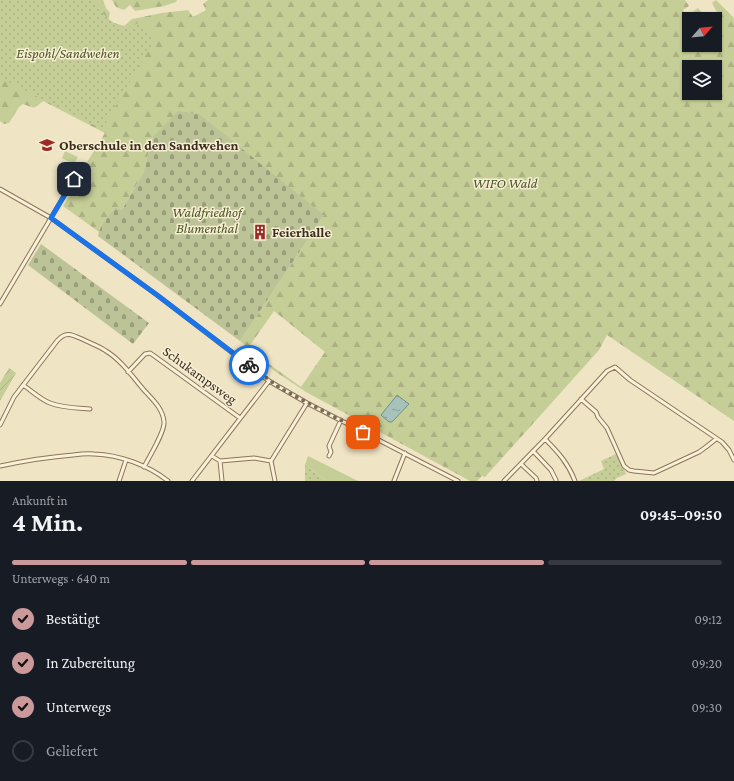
<!DOCTYPE html>
<html lang="de">
<meta charset="utf-8">
<style>
body{margin:0;font-family:"Crimson Pro",serif;background:#242831;color:#f1f3f6;height:100vh;display:flex;flex-direction:column;font-size:15px;white-space:nowrap}
*{box-sizing:border-box;margin:0}
p{font-size:13px;color:#9ea1a6}
.icon{flex:none;width:22px;height:22px;fill:none;stroke:currentColor;stroke-width:2;stroke-linecap:round;stroke-linejoin:round}
.map{position:relative;height:481px;overflow:hidden}
.drawer{display:flex;flex-direction:column;background:#171b24;flex:1}
.drawer>*{flex:none}
.needle{width:26px;rotate:63deg}
.fabs{position:absolute;left:682px;top:12px;display:grid;gap:8px}
.fabs a{display:grid;place-items:center;width:40px;height:40px;border-radius:0px;background:#171b24;box-shadow:0 1px 3px #0004;font-size:20px}
.pin{position:absolute;display:grid;place-items:center;width:34px;height:34px;color:#fff;margin:-17px;border-radius:8px;box-shadow:0 2px 6px #0006}
.courier{position:absolute;display:grid;place-items:center;width:40px;height:40px;margin:-20px;border:3px solid #1a73e8;border-radius:50%;background:#fff;color:#222;box-shadow:0 1px 5px #0007}
.headline em{font-style:normal;font-weight:700}
.headline div{display:flex;flex-direction:column-reverse}
.headline{display:flex;align-items:center;justify-content:space-between;height:68px;padding:0 12px}
h1{font-size:26px;font-weight:700;line-height:30px}
.bar{display:grid;grid-template-columns:repeat(4,1fr);gap:6px 4px;align-content:center;height:48px;padding:0 12px}
.bar i{height:5px;border-radius:3px;background:#363941}
.bar .current{background:#cb9999}
.bar p{grid-column:span 4}
ol{padding:0 12px;list-style:none}
li{display:flex;align-items:center;gap:12px;height:44px}
li p{margin-inline-start:auto}
li .icon{padding:4px;border-radius:50%;background:#cb9999;color:#111;stroke-width:4}
li:last-child{color:#9ea1a6}
li i{width:22px;height:22px;border:2px solid #363941;border-radius:50%}
.map>svg:first-child{display:block}
.grass{fill:#c6ce97}
.forest{fill:url(#forest-firs);fill-rule:evenodd}
.cemetery{fill:url(#cemetery-stones)}
.park{fill:url(#park-dots)}
.garden{fill:url(#garden-furrows)}
.water{fill:url(#water-ripples);stroke:#6c9189}
.lines{fill:none;stroke-linecap:round;stroke-linejoin:round}
.minor-casing{stroke:#8b765a;stroke-width:5}
.minor{stroke:#faf1d8;stroke-width:3}
.done{stroke:#796d58;stroke-width:4;stroke-dasharray:0 7.2}
.route{stroke:#1a73e8;stroke-width:5}
.labels{text-anchor:middle;dominant-baseline:central;stroke-width:3;stroke-linejoin:round;paint-order:stroke}
.park-label{font-size:14px;font-style:italic;fill:#495724;stroke:#f7eed4}
.poi-label{font-size:14px;font-weight:bold;fill:#3a2d1e;stroke:#f7eed4;text-anchor:start}
.street-label{font-size:14px;fill:#3a2d1e;stroke:#f7eed4}
</style>
<div class="map">
<svg width="734" height="481" viewBox="0 0 734 481">
<defs>
<pattern id="forest-firs" width="22" height="20" patternUnits="userSpaceOnUse"><rect width="22" height="20" fill="#c6ce97"/><path d="M5 1l3.5 6h-7zM16 11l3.5 6h-7z" fill="#abb182"/></pattern>
<pattern id="cemetery-stones" width="16" height="16" patternUnits="userSpaceOnUse"><rect width="16" height="16" fill="#bcc397"/><path d="M2 7V4a2 2 0 0 1 4 0v3zM10 15v-3a2 2 0 0 1 4 0v3z" fill="#9a9f7b"/></pattern>
<pattern id="park-dots" width="8" height="8" patternUnits="userSpaceOnUse"><rect width="8" height="8" fill="#c6ce97"/><path d="M2 2h.1M6 6h.1" fill="none" stroke="#abb182" stroke-width="1.8" stroke-linecap="round"/></pattern>
<pattern id="garden-furrows" width="10" height="10" patternUnits="userSpaceOnUse"><rect width="10" height="10" fill="#c6ce97"/><path d="M-1 1l2-2M0 10L10 0M9 11l2-2" fill="none" stroke="#abb182"/></pattern>
<pattern id="water-ripples" width="26" height="14" patternUnits="userSpaceOnUse"><rect width="26" height="14" fill="#a6c2bb"/><path d="M2 4q2-2 4 0t4 0M15 11q2-2 4 0t4 0" fill="none" stroke="#889e97"/></pattern>
</defs>
<rect width="100%" height="100%" fill="#efe4c4"/>
<path class="grass" d="M 65,151 L 78,157 L 74,164 L 62,158 Z
M 308,456 L 358,481 L 327,481 L 305,465 Z"/>
<path class="forest" d="M 0,0 L 103,0 L 106,8 L 110,13 L 108,21 L 124,26 L 132,19 L 162,13 L 188,10 L 193,17 L 206,10 L 203,4 L 208,0 L 685,0 L 689,6 L 683,10 L 686,16 L 698,8 L 708,19 L 689,19 L 689,45 L 715,45 L 715,19 L 710,19 L 718,14 L 712,3 L 716,0 L 734,18 L 734,421 L 607,335 L 599,350 L 485,477 L 482,476 L 477,481 L 470,481 L 306,392 L 252,356 L 254,353 L 301,387 L 325,352 L 274,311 L 248,348 L 240,341 L 324,215 L 153,137 L 143,173 L 122,210 L 115,207 L 106,220 L 99,232 L 63,206 L 76,187 L 73,185 L 105,133 L 43,101 C 33,110 35,108 23,104 L 19,107 L 9,123 L 4,124 L 0,121 ZM 689,67 L 715,67 L 715,93 L 689,93 Z
M 112,0 L 177,0 L 176,2 L 164,6 L 135,11 L 130,5 L 124,10 L 116,7 Z"/>
<path class="cemetery" d="M 178,111 L 199,114 L 324,215 L 240,341 L 98,236 C 100,225 109,216 115,207 L 122,210 L 143,173 L 153,137 Z
M 41,244 L 149,323 L 133,344 L 28,265 Z"/>
<path class="park" d="M 0,0 L 92,0 C 101,10 116,33 132,26 C 135,25 138,23 140,21 L 154,37 L 154,40 L 152,45 L 102,129 L 0,78 Z
M 616,454 L 626,474 L 617,478 L 614,481 L 579,481 L 604,469 L 601,461 Z
M 305,465 L 327,481 L 305,481 Z"/>
<path class="garden" d="M 9,368 L 16,373 L 0,401 L 0,383 Z"/>
<path class="water" d="M 397,395 L 409,404 L 392,422 L 389,422 L 381,415 Z"/>
<g class="lines">
<g class="minor-casing">
<path id="minor" d="M 0,189 L 51,218 L 157,295 L 269,381 L 307,403 L 458,481
M 0,304 L 74,179
M 128,372 L 145,354 L 150,353 L 153,355 L 240,418
M 23,385 C 32,391 40,399 50,403 C 62,408 77,408 90,409
M 581,399 L 596,412 L 598,417 L 607,428 L 624,466 L 629,470 L 634,471 L 654,473 L 699,452 L 706,447 L 716,439
M 0,425 L 14,397 L 57,341 C 66,330 73,335 84,340 C 92,344 99,346 106,351 C 121,360 132,376 143,389 C 151,398 163,408 164,422 C 165,432 149,457 144,467
M 545,439 C 558,452 568,463 575,481
M 533,451 L 551,470 L 556,480
M 212,456 L 220,461 L 254,458 L 271,461
M 329,456 L 331,452 L 329,446 L 341,420
M 220,461 L 222,481
M 521,464 L 536,478 L 537,481
M 0,466 C 24,461 48,457 73,455 C 80,454 87,453 94,454 C 120,455 148,465 168,481
M 119,481 L 126,460
M 192,481 L 269,381
M 275,481 L 271,461 L 307,403
M 394,481 L 405,453
M 504,481 L 545,439 L 607,371 L 615,367 L 630,380 L 722,442 L 729,450 L 734,460"/>
</g>
<use href="#minor" class="minor"/>
</g>
<g class="lines">
<path class="done" d="M 249,365 L 280,388 L 363,432"/>
<path class="route" d="M 74,179 L 51,218 L 157,295 L 249,365"/>
</g>
<defs>
<g id="school-bare" transform="scale(1.2)"><path d="M0-5L7-2L0 1L-7-2ZM-4 1L0 2.5L4 1V4Q0 6-4 4Z" fill="#9c2b28" stroke="#f7eed4" stroke-width="2.5" paint-order="stroke"/></g>
<g id="building-bare" transform="scale(1.2)"><path d="M-4-6H4V6H1V3H-1V6H-4ZM-2.5-4.3h1.7v1.8h-1.7ZM.8-4.3h1.7v1.8H.8ZM-2.5-1h1.7V.8h-1.7ZM.8-1h1.7V.8H.8Z" fill="#9c2b28" stroke="#f7eed4" stroke-width="2.5" paint-order="stroke"/></g>
</defs>
<g fill-rule="evenodd">
<use href="#school-bare" x="47" y="145"/>
<use href="#building-bare" x="260" y="232"/>
</g>
<g class="labels">
<g class="park-label">
<text x="68" y="53">Eispohl/Sandwehen</text>
<text x="505" y="183">WIFO Wald</text>
<text x="207" y="212">Waldfriedhof<tspan x="207" dy="16">Blumenthal</tspan></text>
</g>
<g class="poi-label">
<text x="59" y="145">Oberschule in den Sandwehen</text>
<text x="272" y="232">Feierhalle</text>
</g>
<g class="street-label">
<text transform="translate(200 375) rotate(36)">Schukampsweg</text>
</g>
</g>
</svg>
<div class="fabs">
<a><svg class="needle" viewBox="-14 -14 28 28"><path d="M0-13l5 13h-10z" fill="#e53935"/><path d="M0 13l5-13h-10z" fill="#9ea1a6"/></svg></a>
<a><svg class="icon" aria-label="layers" viewBox="0 0 24 24"><path d="M12 4l9 5-9 5-9-5zM3 14l9 5 9-5"/></svg></a>
</div>
<div class="pin" style="left:363px;top:432px;background:#ea580c"><svg class="icon" aria-label="bag" viewBox="0 0 24 24"><path d="M5 8h14l-1 12H6zM9 8a3 3 0 0 1 6 0"/></svg></div>
<div class="pin" style="left:74px;top:179px;background:#1f2937"><svg class="icon" aria-label="home" viewBox="0 0 24 24"><path d="M3 11l9-7 9 7M6 9v11h12V9"/></svg></div>
<div class="courier" style="left:249px;top:365px"><svg class="icon" aria-label="bike" viewBox="0 0 24 24"><circle cx="6" cy="16" r="4"/><circle cx="18" cy="16" r="4"/><path d="M6 16l4-8h5l3 8M10 8l3 8H6M13 5h3"/></svg></div>
</div>
<section class="drawer">
<div class="headline"><div><h1>4 Min.</h1><p>Ankunft in</p></div><em>09:45–09:50</em></div>
<div class="bar"><i class="current"></i><i class="current"></i><i class="current"></i><i></i><p>Unterwegs · 640 m</p></div>
<ol>
<li><svg class="icon" aria-label="check" viewBox="0 0 24 24"><path d="M5 12l5 5 9-10"/></svg>Bestätigt<p>09:12</p></li>
<li><svg class="icon" aria-label="check" viewBox="0 0 24 24"><path d="M5 12l5 5 9-10"/></svg>In Zubereitung<p>09:20</p></li>
<li><svg class="icon" aria-label="check" viewBox="0 0 24 24"><path d="M5 12l5 5 9-10"/></svg>Unterwegs<p>09:30</p></li>
<li><i></i>Geliefert</li>
</ol>
</section>
